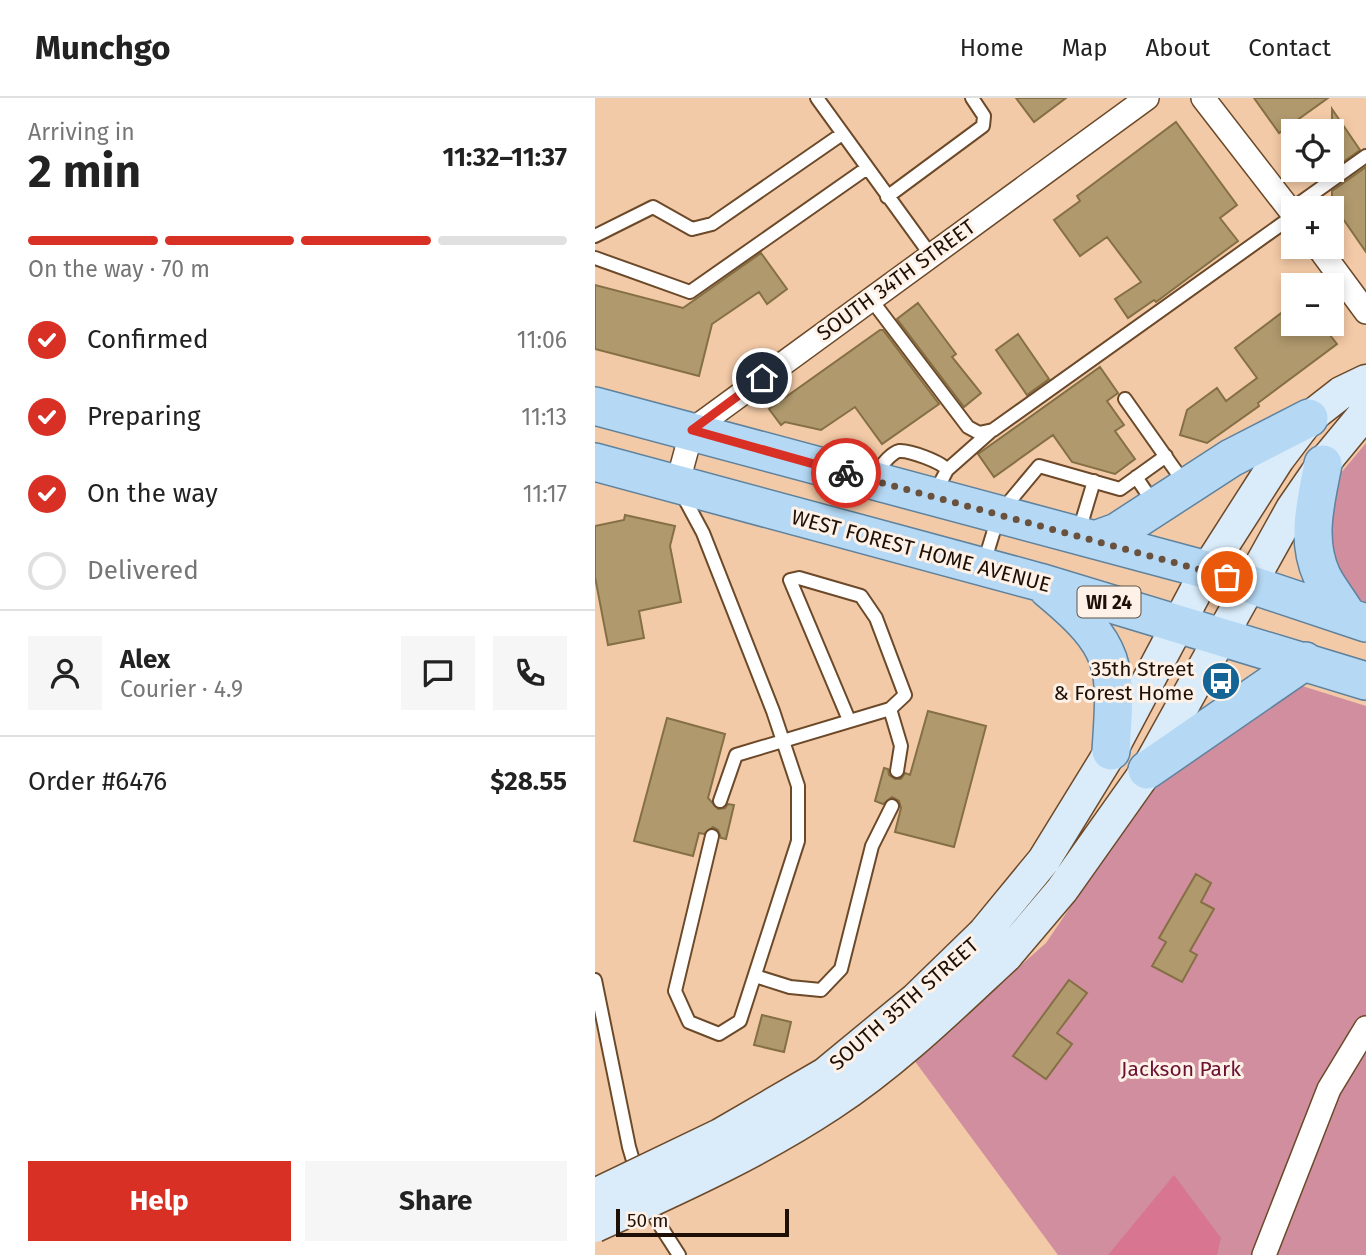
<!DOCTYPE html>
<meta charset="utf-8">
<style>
body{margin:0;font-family:"Fira Sans",sans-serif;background:#f6f6f6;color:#222;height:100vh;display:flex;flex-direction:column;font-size:26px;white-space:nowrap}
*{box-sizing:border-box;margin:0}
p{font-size:23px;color:#767676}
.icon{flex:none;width:38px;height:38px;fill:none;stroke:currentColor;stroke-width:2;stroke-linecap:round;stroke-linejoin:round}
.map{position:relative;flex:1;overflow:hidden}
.details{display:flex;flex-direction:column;background:#fff;width:595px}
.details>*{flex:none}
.controls{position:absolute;left:686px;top:21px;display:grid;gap:14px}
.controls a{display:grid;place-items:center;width:63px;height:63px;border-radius:0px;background:#fff;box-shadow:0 4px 10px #0003;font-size:35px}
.scale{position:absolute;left:21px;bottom:18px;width:173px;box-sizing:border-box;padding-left:7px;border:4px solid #1e1004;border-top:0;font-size:19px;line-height:24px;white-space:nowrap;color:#1e1004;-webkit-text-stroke:5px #fef1e7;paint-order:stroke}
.pin{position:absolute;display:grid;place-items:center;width:60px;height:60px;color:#fff;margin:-30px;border:4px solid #fff;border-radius:50%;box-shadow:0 2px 7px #0007}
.courier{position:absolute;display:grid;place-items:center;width:70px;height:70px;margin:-35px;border:5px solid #d93025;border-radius:50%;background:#fff;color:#222;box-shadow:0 2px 9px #0007}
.summary em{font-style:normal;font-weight:700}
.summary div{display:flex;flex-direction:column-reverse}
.summary{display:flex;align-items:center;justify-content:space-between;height:119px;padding:0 28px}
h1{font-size:46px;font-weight:700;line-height:52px}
.bar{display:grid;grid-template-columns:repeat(4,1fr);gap:10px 7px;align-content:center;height:84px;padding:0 28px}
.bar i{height:9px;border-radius:5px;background:#e0e0e0}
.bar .on{background:#d93025}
.bar p{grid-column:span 4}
.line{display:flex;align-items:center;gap:18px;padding:0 28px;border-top:2px solid #e0e0e0}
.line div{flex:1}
.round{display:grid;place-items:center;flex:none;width:74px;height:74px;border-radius:0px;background:#f6f6f6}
ol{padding:0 28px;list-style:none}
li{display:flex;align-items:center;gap:21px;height:77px}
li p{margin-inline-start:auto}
li .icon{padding:7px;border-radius:50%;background:#d93025;color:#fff;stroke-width:4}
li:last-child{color:#767676}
li i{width:38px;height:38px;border:4px solid #e0e0e0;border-radius:50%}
.cta{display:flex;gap:14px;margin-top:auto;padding:14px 28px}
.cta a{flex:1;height:80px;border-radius:0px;background:#d93025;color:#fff;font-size:28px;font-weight:700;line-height:80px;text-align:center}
.cta a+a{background:#f6f6f6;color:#222}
header{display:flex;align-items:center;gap:42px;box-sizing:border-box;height:98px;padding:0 35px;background:#fff;border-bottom:2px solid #e0e0e0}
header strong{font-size:33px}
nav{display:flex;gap:38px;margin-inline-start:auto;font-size:24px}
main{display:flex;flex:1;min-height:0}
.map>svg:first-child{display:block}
.green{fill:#d08e9e}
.forest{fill:#d87691}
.building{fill:#b0996d;stroke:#856f44;stroke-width:2}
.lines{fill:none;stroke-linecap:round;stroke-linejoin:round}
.service-casing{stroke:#6b4929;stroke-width:16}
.minor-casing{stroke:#6b4929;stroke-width:26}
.secondary-casing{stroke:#6b4929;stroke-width:35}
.primary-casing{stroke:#60829c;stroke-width:40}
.service{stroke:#fff;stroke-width:12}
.minor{stroke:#fff;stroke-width:23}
.secondary{stroke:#daecfa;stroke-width:32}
.primary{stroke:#b5d9f5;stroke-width:37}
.secondary-bridge-casing{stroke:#6b4929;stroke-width:35;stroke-linecap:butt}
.secondary-bridge{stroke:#daecfa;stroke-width:32}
.done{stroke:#69513d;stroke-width:7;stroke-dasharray:0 12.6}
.route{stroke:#d93025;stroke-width:9}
.labels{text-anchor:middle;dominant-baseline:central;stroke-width:6;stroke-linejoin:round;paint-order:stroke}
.shield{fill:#fef1e7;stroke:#615448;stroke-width:2}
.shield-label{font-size:19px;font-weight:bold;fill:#1e1004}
.street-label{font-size:21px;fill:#1e1004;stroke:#fef1e7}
.poi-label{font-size:21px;fill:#1e1004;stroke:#fef1e7;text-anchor:end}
.park-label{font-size:21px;fill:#6a1134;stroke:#fef1e7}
</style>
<header>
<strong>Munchgo</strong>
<nav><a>Home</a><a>Map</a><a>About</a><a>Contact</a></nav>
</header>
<main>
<section class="details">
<div class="summary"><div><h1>2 min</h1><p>Arriving in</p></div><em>11:32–11:37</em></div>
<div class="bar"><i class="on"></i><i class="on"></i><i class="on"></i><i></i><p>On the way · 70 m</p></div>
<ol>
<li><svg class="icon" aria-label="check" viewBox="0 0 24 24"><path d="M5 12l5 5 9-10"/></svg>Confirmed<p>11:06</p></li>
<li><svg class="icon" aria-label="check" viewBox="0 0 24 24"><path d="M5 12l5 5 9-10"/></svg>Preparing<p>11:13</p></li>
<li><svg class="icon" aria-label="check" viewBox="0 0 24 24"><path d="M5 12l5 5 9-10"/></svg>On the way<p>11:17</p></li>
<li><i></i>Delivered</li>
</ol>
<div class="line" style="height:126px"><a class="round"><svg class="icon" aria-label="person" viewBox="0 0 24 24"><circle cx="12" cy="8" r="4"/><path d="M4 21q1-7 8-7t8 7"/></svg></a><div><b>Alex</b><p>Courier · 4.9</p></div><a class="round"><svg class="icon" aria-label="chat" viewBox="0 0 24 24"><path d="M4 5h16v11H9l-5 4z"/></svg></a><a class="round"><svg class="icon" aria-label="phone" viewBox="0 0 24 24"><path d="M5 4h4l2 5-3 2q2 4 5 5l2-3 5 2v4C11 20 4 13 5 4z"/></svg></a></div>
<div class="line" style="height:91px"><div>Order #6476</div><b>$28.55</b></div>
<div class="cta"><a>Help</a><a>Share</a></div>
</section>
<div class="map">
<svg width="771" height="1157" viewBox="0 0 771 1157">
<rect width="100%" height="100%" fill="#f3caa7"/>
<path class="green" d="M 771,345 L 771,505 L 755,495 L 731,460 L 734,403 L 745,376 Z
M 704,587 L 771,608 L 771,1157 L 463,1157 L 319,962 L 451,845 L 545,706 L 598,648 Z"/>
<path class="forest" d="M 579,1077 L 626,1140 L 622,1157 L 513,1157 Z"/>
<path class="building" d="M 421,0 L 471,0 L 439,24 Z
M 659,0 L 733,0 L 684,35 Z
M 737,11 L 765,52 L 737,72 Z
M 581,24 L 642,107 L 625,120 L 643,143 L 561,204 L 559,202 L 533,220 L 520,201 L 546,184 L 512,139 L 485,158 L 459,122 L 485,103 L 482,98 Z
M 771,69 L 771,154 L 737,105 L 737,93 Z
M 166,155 L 192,191 L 172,206 L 164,194 L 117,226 L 104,278 L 0,251 L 0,187 L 88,210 Z
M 323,205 L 361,256 L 357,259 L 386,295 L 369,309 L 302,221 Z
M 698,206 L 698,226 L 726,226 L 742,246 L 663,305 L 664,308 L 612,345 L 585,337 L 592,312 L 622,290 L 631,303 L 662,280 L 640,250 Z
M 285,232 L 288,232 L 344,306 L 287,346 L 260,309 L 226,332 L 190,324 L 186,327 L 174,311 Z
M 423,236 L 454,281 L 432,297 L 401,252 Z
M 505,269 L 523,295 L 512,303 L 529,327 L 520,333 L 540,361 L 520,376 L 477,364 L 458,337 L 399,379 L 383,356 Z
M 30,417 L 80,428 L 75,448 L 86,504 L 44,513 L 49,540 L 13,547 L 0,479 L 0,428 L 29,422 Z
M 333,613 L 391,628 L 359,749 L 300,734 L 306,710 L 304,703 L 297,699 L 288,706 L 280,703 L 289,670 L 293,671 L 294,677 L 300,681 L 306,681 L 310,675 L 315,677 Z
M 72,620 L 130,636 L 113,700 L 123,711 L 130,710 L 133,706 L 139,707 L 131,741 L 126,740 L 123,732 L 118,729 L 109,736 L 104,735 L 98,758 L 39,743 Z
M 601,776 L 616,785 L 606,804 L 619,811 L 595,853 L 602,857 L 587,884 L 557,868 L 571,844 L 564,840 Z
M 474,882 L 492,895 L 462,935 L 477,946 L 451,981 L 418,958 Z
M 167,917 L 196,924 L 189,954 L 159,947 Z"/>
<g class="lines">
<g class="service-casing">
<path id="service" d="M 222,0 L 335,156
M 292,99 L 388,28 L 389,18 L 377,0
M 695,112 L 771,58
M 0,138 L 58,109 L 97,131 L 117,126 L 247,36
M 0,160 L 95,194 L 272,70
M 275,200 L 373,329 L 384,335 L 398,332 L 698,118
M 530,301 L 590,386
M 352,372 L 395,334
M 279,377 C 285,370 295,355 304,353 C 314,352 347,364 352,372 L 340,395
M 541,379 L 560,407
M 86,394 L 108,435 L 178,613 L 203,688 L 203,743 L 145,923 L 124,936 L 94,924 L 80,893 L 117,738
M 484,433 L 499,383
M 389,465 L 404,416 L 444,368 L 525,391 L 571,358
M 295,611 L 306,648 L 302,673
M 125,703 L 141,657 L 295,611 L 310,597 L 281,520 L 266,498 L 204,480 L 195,482 L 254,622
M 160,878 L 195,889 L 226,892 L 246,871 L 277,748 L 297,708
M 0,882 L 34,1049 L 42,1076
M 50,1104 L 84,1157"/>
</g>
<g class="minor-casing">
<path id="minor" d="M 608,0 L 698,116
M 723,149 L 771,214
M 82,387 L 97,332 L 552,0
M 669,1157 L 734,991 L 771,930"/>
</g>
<g class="secondary-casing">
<path id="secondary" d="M 389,835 L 449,762 L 516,653 L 612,472 L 683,361 L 714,320 L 746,295 L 771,283
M 411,858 L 467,792 L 552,672 L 697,411 L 728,366 L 771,314"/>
</g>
<g class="primary-casing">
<path id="primary" d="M 0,308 L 612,472 L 771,525
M 0,364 L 444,484 L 771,583
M 728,366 C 721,403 710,441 727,478 C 734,492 745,505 753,519
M 500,442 L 522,434 L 636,360 L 714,320
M 453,491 C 523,549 522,566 516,653
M 552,672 L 710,563"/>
</g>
<use href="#service" class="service"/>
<use href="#minor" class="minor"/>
<use href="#secondary" class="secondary"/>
<use href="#primary" class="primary"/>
<g class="secondary-bridge-casing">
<path id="secondary-bridge" d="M 0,1097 L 125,1037 L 230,976 L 321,901 L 389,835
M 0,1128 C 81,1091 162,1055 236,1006 C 300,964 355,910 411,858"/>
</g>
<use href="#secondary-bridge" class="secondary-bridge"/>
</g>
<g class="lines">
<path class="done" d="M 251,375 L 632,479"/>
<path class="route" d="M 167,280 L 97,332 L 251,375"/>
</g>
<defs>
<g id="bus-disc" transform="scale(2.0125)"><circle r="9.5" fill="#156496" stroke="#fef1e7"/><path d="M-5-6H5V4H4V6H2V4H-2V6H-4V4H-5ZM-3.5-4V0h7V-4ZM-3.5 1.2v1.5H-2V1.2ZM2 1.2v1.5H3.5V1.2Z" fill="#fff"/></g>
</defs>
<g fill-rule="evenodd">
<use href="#bus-disc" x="626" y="583"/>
</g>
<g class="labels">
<rect class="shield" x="482.5" y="488.5" width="63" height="31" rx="5"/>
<g class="shield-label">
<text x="514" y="504">WI 24</text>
</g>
<g class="street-label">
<text transform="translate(301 182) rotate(-36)">SOUTH 34TH STREET</text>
<text transform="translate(326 453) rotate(15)">WEST FOREST HOME AVENUE</text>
<text transform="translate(309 906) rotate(-41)">SOUTH 35TH STREET</text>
</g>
<g class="poi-label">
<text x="599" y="571">35th Street<tspan x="599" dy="24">&amp; Forest Home</tspan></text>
</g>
<g class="park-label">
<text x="586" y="971">Jackson Park</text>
</g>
</g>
</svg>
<div class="controls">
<a><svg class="icon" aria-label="locate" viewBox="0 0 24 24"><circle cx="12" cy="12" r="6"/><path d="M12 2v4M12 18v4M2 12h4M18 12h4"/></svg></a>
<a>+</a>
<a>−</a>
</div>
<div class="scale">50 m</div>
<div class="pin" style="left:632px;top:479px;background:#ea580c"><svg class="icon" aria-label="bag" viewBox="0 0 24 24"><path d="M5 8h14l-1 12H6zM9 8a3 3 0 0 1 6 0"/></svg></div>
<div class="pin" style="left:167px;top:280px;background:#1f2937"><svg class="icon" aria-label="home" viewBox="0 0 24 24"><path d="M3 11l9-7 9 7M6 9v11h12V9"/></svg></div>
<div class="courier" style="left:251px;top:375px"><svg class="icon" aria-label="bike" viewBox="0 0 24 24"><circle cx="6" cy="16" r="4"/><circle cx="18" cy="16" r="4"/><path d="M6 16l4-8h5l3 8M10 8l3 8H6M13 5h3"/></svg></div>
</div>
</main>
